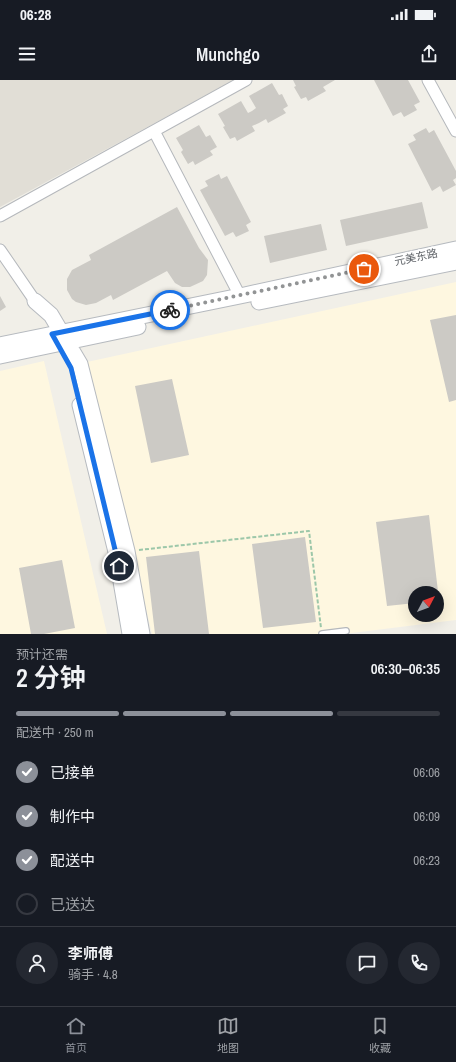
<!DOCTYPE html>
<html lang="zh">
<meta charset="utf-8">
<style>
body{margin:0;font-family:"Archivo Narrow","Noto Sans SC",sans-serif;background:#242831;color:#f1f3f6;height:100vh;display:flex;flex-direction:column;font-size:15px;white-space:nowrap}
*{box-sizing:border-box;margin:0}
p{font-size:13px;color:#9ea1a6}
.icon{flex:none;width:22px;height:22px;fill:none;stroke:currentColor;stroke-width:2;stroke-linecap:round;stroke-linejoin:round}
.map{position:relative;height:554px;overflow:hidden}
.drawer{display:flex;flex-direction:column;background:#171b24;flex:1}
.drawer>*{flex:none}
.needle{width:26px;rotate:49deg}
.controls{position:absolute;left:408px;top:506px;display:grid;gap:8px}
.controls a{display:grid;place-items:center;width:36px;height:36px;border-radius:50%;background:#171b24;box-shadow:0 4px 16px #0002;font-size:20px}
.pin{position:absolute;display:grid;place-items:center;width:34px;height:34px;color:#fff;margin:-17px;border:2px solid #fff;border-radius:50%;box-shadow:0 1px 4px #0007}
.courier{position:absolute;display:grid;place-items:center;width:40px;height:40px;margin:-20px;border:3px solid #1a73e8;border-radius:50%;background:#fff;color:#222;box-shadow:0 1px 5px #0007}
.headline em{font-style:normal;font-weight:600}
.headline div{display:flex;flex-direction:column-reverse}
.headline{display:flex;align-items:center;justify-content:space-between;height:68px;padding:0 16px}
h1{font-size:26px;font-weight:600;line-height:30px}
.bar{display:grid;grid-template-columns:repeat(4,1fr);gap:6px 4px;align-content:center;height:48px;padding:0 16px}
.bar i{height:5px;border-radius:3px;background:#363941}
.bar .active{background:#8c9099}
.bar p{grid-column:span 4}
.line{display:flex;align-items:center;gap:10px;padding:0 16px;border-top:1px solid #363941}
.line div{flex:1}
.round{display:grid;place-items:center;flex:none;width:42px;height:42px;border-radius:21px;background:#242831}
ol{padding:0 16px;list-style:none}
li{display:flex;align-items:center;gap:12px;height:44px}
li p{margin-inline-start:auto}
li .icon{padding:4px;border-radius:50%;background:#8c9099;color:#fff;stroke-width:4}
li:last-child{color:#9ea1a6}
li i{width:22px;height:22px;border:2px solid #363941;border-radius:50%}
.status{display:flex;justify-content:space-between;align-items:center;height:28px;padding:0 20px;background:#171b24;direction:ltr}
.status svg{height:11px;fill:currentColor}
header{display:flex;justify-content:space-between;align-items:center;height:52px;padding:0 16px;background:#171b24;font-size:18px;font-weight:600}
.tab-bar{display:flex;justify-content:space-around;align-items:center;height:56px;border-top:1px solid #363941;background:#171b24;font-size:11px;color:#9ea1a6}
.tab-bar a{display:grid;justify-items:center;gap:2px}
.tab-bar .active{color:#8c9099}
.map>svg:first-child{display:block}
.commercial{fill:#fef7e0;fill-rule:evenodd}
.education{fill:#e1ded6}
.building{fill:#cccac5}
.lines{fill:none;stroke-linecap:round;stroke-linejoin:round}
.lane-casing{stroke:#b5b8bc;stroke-width:8}
.street-casing{stroke:#b5b8bc;stroke-width:13}
.secondary-casing{stroke:#b6babf;stroke-width:17}
.path{stroke:#9cc7a9;stroke-width:2;stroke-dasharray:4 2;stroke-linecap:butt}
.lane{stroke:#fff;stroke-width:5.5}
.street{stroke:#fff;stroke-width:11}
.secondary{stroke:#fff;stroke-width:15}
.done{stroke:#929495;stroke-width:4;stroke-dasharray:0 7.2}
.route{stroke:#1a73e8;stroke-width:5}
.labels{text-anchor:middle;dominant-baseline:central;stroke-width:3.5;stroke-linejoin:round;paint-order:stroke}
.street-label{font-size:11px;fill:#5f6368;stroke:#fff}
</style>
<div class="status"><b>06:28</b><svg viewBox="0 0 49 12"><path d="M0 12V9h3v3zM5 12V6h3v6zM10 12V3h3v9zM15 12V0h3v12zM26 1h20v11H26zM47 4h2v5h-2z"/></svg></div>
<header><svg class="icon" aria-label="menu" viewBox="0 0 24 24"><path d="M4 6h16M4 12h16M4 18h16"/></svg>Munchgo<svg class="icon" aria-label="share" viewBox="0 0 24 24"><path d="M12 15V3M7 8l5-5 5 5M5 13v7h14v-7"/></svg></header>
<div class="map">
<svg width="456" height="554" viewBox="0 0 456 554">
<rect width="100%" height="100%" fill="#f1efe8"/>
<path class="commercial" d="M 456,202 L 456,540 L 344,554 L 152,554 L 87,282 ZM 415,513 L 437,513 L 437,535 L 415,535 Z
M 44,281 L 107,554 L 0,554 L 0,291 Z"/>
<path class="education" d="M 0,0 L 234,0 L 0,127 Z"/>
<path class="building" d="M 293,0 L 335,0 L 323,7 L 326,11 L 308,21 L 306,17 L 301,19 L 294,7 L 296,6 Z
M 374,0 L 408,0 L 420,22 L 414,25 L 417,30 L 404,37 L 401,32 L 393,36 Z
M 272,3 L 279,15 L 282,14 L 288,26 L 283,29 L 286,33 L 268,43 L 266,39 L 259,43 L 252,46 L 255,51 L 237,61 L 235,57 L 230,59 L 223,47 L 225,46 L 218,34 L 241,21 L 248,33 L 252,31 L 256,28 L 249,16 Z
M 199,45 L 206,57 L 210,55 L 217,67 L 210,71 L 213,75 L 195,85 L 193,81 L 188,84 L 181,72 L 183,70 L 176,58 Z
M 426,48 L 429,53 L 434,50 L 456,91 L 456,98 L 453,100 L 456,105 L 443,112 L 440,106 L 432,111 L 408,64 L 416,60 L 413,55 Z
M 219,94 L 221,99 L 227,96 L 251,142 L 246,145 L 249,151 L 236,157 L 233,152 L 225,156 L 200,110 L 208,106 L 205,101 Z
M 422,122 L 428,148 L 346,166 L 340,140 Z
M 177,127 L 199,168 L 208,180 L 207,195 L 203,201 L 190,207 L 182,207 L 175,203 L 167,191 L 113,220 L 111,215 L 96,223 L 86,225 L 76,222 L 72,219 L 67,210 L 67,199 L 72,190 L 91,180 L 89,175 Z
M 321,144 L 327,170 L 270,183 L 264,156 Z
M 0,216 L 6,227 L 0,231 Z
M 456,235 L 456,320 L 449,322 L 430,240 Z
M 172,299 L 189,375 L 151,383 L 135,306 Z
M 429,435 L 439,520 L 437,520 L 437,513 L 415,513 L 415,523 L 387,526 L 376,442 Z
M 305,457 L 316,542 L 263,548 L 252,464 Z
M 199,471 L 209,554 L 155,554 L 146,477 Z
M 62,480 L 75,548 L 44,554 L 31,554 L 19,488 Z"/>
<g class="lines">
<g class="lane-casing">
<path id="lane" d="M 322,554 L 346,551"/>
</g>
<g class="street-casing">
<path id="street" d="M 428,0 L 456,51
M 154,51 L 240,216
M 0,136 L 246,0
M 0,170 L 35,221"/>
</g>
<g class="secondary-casing">
<path id="secondary" d="M 35,221 L 51,235 L 80,284 L 127,471 L 142,554
M 259,222 L 456,182
M 0,265 L 240,216 L 456,169
M 0,276 L 138,247
M 80,325 L 116,472 L 130,554"/>
</g>
<path class="path" d="M 139,470 L 309,451 L 321,548"/>
<use href="#lane" class="lane"/>
<use href="#street" class="street"/>
<use href="#secondary" class="secondary"/>
</g>
<g class="lines">
<path class="done" d="M 170,230 L 364,189"/>
<path class="route" d="M 119,486 L 71,288 L 52,254 L 170,230"/>
</g>
<g class="labels">
<g class="street-label">
<text transform="translate(416 177) rotate(-12)">元美东路</text>
</g>
</g>
</svg>
<div class="controls">
<a><svg class="needle" viewBox="-14 -14 28 28"><path d="M0-13l5 13h-10z" fill="#e53935"/><path d="M0 13l5-13h-10z" fill="#9ea1a6"/></svg></a>
</div>
<div class="pin" style="left:364px;top:189px;background:#ea580c"><svg class="icon" aria-label="bag" viewBox="0 0 24 24"><path d="M5 8h14l-1 12H6zM9 8a3 3 0 0 1 6 0"/></svg></div>
<div class="pin" style="left:119px;top:486px;background:#1f2937"><svg class="icon" aria-label="home" viewBox="0 0 24 24"><path d="M3 11l9-7 9 7M6 9v11h12V9"/></svg></div>
<div class="courier" style="left:170px;top:230px"><svg class="icon" aria-label="bike" viewBox="0 0 24 24"><circle cx="6" cy="16" r="4"/><circle cx="18" cy="16" r="4"/><path d="M6 16l4-8h5l3 8M10 8l3 8H6M13 5h3"/></svg></div>
</div>
<section class="drawer">
<div class="headline"><div><h1>2 分钟</h1><p>预计还需</p></div><em>06:30–06:35</em></div>
<div class="bar"><i class="active"></i><i class="active"></i><i class="active"></i><i></i><p>配送中 · 250 m</p></div>
<ol>
<li><svg class="icon" aria-label="check" viewBox="0 0 24 24"><path d="M5 12l5 5 9-10"/></svg>已接单<p>06:06</p></li>
<li><svg class="icon" aria-label="check" viewBox="0 0 24 24"><path d="M5 12l5 5 9-10"/></svg>制作中<p>06:09</p></li>
<li><svg class="icon" aria-label="check" viewBox="0 0 24 24"><path d="M5 12l5 5 9-10"/></svg>配送中<p>06:23</p></li>
<li><i></i>已送达</li>
</ol>
<div class="line" style="height:72px"><a class="round"><svg class="icon" aria-label="person" viewBox="0 0 24 24"><circle cx="12" cy="8" r="4"/><path d="M4 21q1-7 8-7t8 7"/></svg></a><div><b>李师傅</b><p>骑手 · 4.8</p></div><a class="round"><svg class="icon" aria-label="chat" viewBox="0 0 24 24"><path d="M4 5h16v11H9l-5 4z"/></svg></a><a class="round"><svg class="icon" aria-label="phone" viewBox="0 0 24 24"><path d="M5 4h4l2 5-3 2q2 4 5 5l2-3 5 2v4C11 20 4 13 5 4z"/></svg></a></div>
</section>
<nav class="tab-bar">
<a class="active"><svg class="icon" aria-label="home" viewBox="0 0 24 24"><path d="M3 11l9-7 9 7M6 9v11h12V9"/></svg>首页</a>
<a><svg class="icon" aria-label="map" viewBox="0 0 24 24"><path d="M3 6l6-2 6 2 6-2v14l-6 2-6-2-6 2zM9 4v14M15 6v14"/></svg>地图</a>
<a><svg class="icon" aria-label="saved" viewBox="0 0 24 24"><path d="M7 4h10v16l-5-4-5 4z"/></svg>收藏</a>
</nav>
